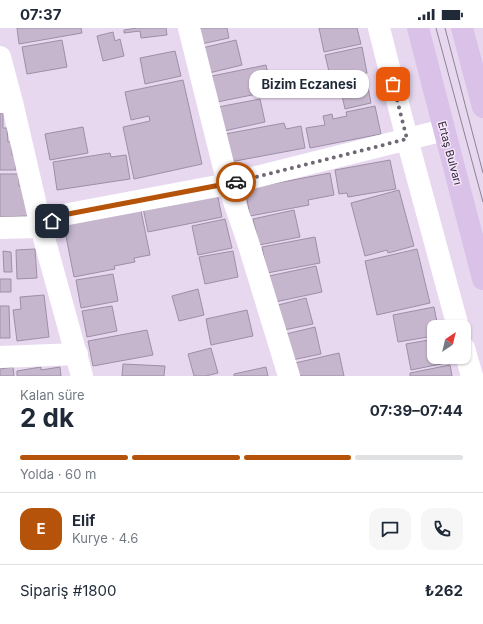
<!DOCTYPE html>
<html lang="tr">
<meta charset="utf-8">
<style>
body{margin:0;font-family:Inter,sans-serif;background:#f6f6f7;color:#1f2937;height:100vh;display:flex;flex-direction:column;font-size:15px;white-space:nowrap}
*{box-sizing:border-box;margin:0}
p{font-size:13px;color:#747a83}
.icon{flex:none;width:22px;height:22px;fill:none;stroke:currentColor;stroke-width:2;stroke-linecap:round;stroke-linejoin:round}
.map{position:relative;height:348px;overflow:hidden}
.details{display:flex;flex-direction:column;background:#fff;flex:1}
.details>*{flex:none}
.needle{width:26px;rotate:35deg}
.buttons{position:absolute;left:427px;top:292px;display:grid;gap:8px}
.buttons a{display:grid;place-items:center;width:44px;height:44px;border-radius:8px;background:#fff;box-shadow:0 1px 3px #0004;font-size:20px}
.pin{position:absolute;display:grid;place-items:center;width:34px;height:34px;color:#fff;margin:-17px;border-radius:8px;box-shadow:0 2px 6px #0006}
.courier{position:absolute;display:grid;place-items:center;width:40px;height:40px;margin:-20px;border:3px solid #b45309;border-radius:50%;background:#fff;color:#222;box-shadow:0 1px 5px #0007}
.bubble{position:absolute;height:28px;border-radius:12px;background:#fff;box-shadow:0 1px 3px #0004;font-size:13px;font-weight:700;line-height:28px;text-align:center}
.head em{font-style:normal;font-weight:700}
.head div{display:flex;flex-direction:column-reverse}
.head{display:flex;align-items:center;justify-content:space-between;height:68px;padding:0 20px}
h1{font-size:26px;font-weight:700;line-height:30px}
.bar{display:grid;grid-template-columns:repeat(4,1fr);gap:6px 4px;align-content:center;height:48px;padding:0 20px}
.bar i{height:5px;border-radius:3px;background:#e0e1e3}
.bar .on{background:#b45309}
.bar p{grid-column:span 4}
.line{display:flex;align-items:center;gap:10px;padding:0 20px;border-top:1px solid #e0e1e3}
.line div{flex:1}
.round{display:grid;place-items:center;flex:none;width:42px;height:42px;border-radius:12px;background:#f6f6f7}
.status{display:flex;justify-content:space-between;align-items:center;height:28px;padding:0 20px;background:#fff;direction:ltr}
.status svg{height:11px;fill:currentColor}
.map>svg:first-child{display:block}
.building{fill:#c5b6cd;stroke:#9d8fa5}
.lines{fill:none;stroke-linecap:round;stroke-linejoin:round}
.minor{stroke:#fff;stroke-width:22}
.major{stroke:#dac1e8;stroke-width:22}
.tram{stroke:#8d8293;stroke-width:1}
.done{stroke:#716876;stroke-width:4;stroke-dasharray:0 7.2}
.route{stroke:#b45309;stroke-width:5}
.labels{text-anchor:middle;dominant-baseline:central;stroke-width:3;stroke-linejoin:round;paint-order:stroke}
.street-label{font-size:11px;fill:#322c35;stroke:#f5e5fd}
</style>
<div class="status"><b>07:37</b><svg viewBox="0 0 49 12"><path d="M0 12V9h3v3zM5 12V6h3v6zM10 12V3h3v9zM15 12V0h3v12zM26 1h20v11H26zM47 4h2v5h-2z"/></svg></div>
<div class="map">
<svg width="483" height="348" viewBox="0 0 483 348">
<rect width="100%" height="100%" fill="#e7d8f0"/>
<path class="building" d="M 17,0 L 81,0 L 82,5 L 19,16 Z
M 137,0 L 166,0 L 167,7 L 141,10 L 140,3 L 124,5 L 124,2 Z
M 197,0 L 227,0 L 229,10 L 201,16 Z
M 319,0 L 357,0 L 361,16 L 324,24 Z
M 113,4 L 115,13 L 120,11 L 124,28 L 103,33 L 97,8 Z
M 62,12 L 67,39 L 27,46 L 22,19 Z
M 236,12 L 242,37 L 209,45 L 202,20 Z
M 362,19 L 367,45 L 331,52 L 325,27 Z
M 175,23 L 181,48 L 145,56 L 140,30 Z
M 266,37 L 272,63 L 217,74 L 212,48 Z
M 366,48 L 371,75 L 345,81 L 339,54 Z
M 183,52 L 202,136 L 134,151 L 123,99 L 150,93 L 149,88 L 131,92 L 125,64 Z
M 260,71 L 265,94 L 224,103 L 218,79 Z
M 375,78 L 381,106 L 310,120 L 306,100 L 325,97 L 323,88 L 332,86 L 333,91 L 347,88 L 346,84 Z
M 0,85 L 3,85 L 3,100 L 7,100 L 8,114 L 12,114 L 12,127 L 16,127 L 16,142 L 0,142 Z
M 284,95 L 286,101 L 301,98 L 305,120 L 230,134 L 225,106 Z
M 83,99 L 88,125 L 50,132 L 45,106 Z
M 110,125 L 111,129 L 126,127 L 130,151 L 57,162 L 53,134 Z
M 390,132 L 396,161 L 348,169 L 347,165 L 339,166 L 335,142 Z
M 330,145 L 334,167 L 308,172 L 309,177 L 250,188 L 245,161 Z
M 0,146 L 19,146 L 19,158 L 23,158 L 24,173 L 28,173 L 28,188 L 0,189 Z
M 399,162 L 414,218 L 388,225 L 387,222 L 365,228 L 351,175 Z
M 217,165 L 222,189 L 148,204 L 143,180 Z
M 140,178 L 150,227 L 134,230 L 135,234 L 114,238 L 115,241 L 74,249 L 63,193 Z
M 294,182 L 300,209 L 259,217 L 253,191 Z
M 225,191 L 232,220 L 198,227 L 192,198 Z
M 315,209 L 320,235 L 267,245 L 262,219 Z
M 35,221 L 37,250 L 17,251 L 16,222 Z
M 417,221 L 430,275 L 377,287 L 365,233 Z
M 3,223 L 11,224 L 12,244 L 4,244 Z
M 233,223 L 238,249 L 205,256 L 199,229 Z
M 316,238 L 322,264 L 275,274 L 269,248 Z
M 113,246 L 118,273 L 81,280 L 76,252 Z
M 0,251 L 11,251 L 11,264 L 0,264 Z
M 198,261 L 204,287 L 179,293 L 172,268 Z
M 44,267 L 49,309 L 17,313 L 13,282 L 21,281 L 20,269 Z
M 306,270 L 313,296 L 284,302 L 278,277 Z
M 0,278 L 9,278 L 10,310 L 0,310 Z
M 112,278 L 117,303 L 87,309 L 82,283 Z
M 434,279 L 438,299 L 434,299 L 434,308 L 398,314 L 393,287 Z
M 247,282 L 253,308 L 211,317 L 206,291 Z
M 315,299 L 321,326 L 292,332 L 286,306 Z
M 147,302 L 153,327 L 93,338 L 88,313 Z
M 434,311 L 434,329 L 445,329 L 446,335 L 411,342 L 406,316 Z
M 211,320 L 218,345 L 206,348 L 194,348 L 188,326 Z
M 339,325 L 344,348 L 298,348 L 295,335 Z
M 123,336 L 165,338 L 164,348 L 122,348 Z
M 450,337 L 452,348 L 410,348 L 410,345 Z
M 13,339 L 14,348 L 0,348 L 0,341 Z
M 41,339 L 41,342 L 60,339 L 61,348 L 17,348 L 17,343 Z
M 266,339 L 268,348 L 234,348 L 234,346 Z"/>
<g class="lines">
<path class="minor" d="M 189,0 L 228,156 L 247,211 L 289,348
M 379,0 L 407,111 L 458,299
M 0,29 L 12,74
M 0,74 L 12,74 L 41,199 L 82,348
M 0,200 L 41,199 L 63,187 L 228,156 L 444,102
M 464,320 L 472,348
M 0,329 L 77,326"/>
<path class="major" d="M 418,0 L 483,251
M 462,0 L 483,79"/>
<path class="tram" d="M 436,0 L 483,174
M 445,0 L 483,145"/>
</g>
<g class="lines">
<path class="done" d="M 236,154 L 407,111 L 393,56"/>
<path class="route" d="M 52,193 L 63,187 L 236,154"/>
</g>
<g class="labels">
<g class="street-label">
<text transform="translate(450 125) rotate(75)">Ertaş Bulvarı</text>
</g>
</g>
</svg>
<div class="buttons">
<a><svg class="needle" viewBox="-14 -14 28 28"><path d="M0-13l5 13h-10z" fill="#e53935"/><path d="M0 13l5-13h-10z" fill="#747a83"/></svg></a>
</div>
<div class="pin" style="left:393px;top:56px;background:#ea580c"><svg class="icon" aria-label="bag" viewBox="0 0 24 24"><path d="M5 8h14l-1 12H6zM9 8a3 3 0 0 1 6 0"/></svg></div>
<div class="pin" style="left:52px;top:193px;background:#1f2937"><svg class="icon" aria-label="home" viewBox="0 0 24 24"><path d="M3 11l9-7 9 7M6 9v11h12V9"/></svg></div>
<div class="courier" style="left:236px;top:154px"><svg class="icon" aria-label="car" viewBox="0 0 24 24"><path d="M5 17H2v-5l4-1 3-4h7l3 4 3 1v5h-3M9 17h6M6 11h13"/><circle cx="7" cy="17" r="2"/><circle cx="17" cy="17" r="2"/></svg></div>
<div class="bubble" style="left:249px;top:42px;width:120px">Bizim Eczanesi</div>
</div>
<section class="details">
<div class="head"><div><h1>2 dk</h1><p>Kalan süre</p></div><em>07:39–07:44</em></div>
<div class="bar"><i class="on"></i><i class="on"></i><i class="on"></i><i></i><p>Yolda · 60 m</p></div>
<div class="line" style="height:72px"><b class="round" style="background:#b45309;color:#fff">E</b><div><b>Elif</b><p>Kurye · 4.6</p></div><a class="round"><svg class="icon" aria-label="chat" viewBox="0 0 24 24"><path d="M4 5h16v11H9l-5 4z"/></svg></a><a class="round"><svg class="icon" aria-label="phone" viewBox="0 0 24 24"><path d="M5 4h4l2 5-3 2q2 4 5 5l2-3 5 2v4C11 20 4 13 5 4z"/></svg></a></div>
<div class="line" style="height:52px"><div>Sipariş #1800</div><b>₺262</b></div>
</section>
